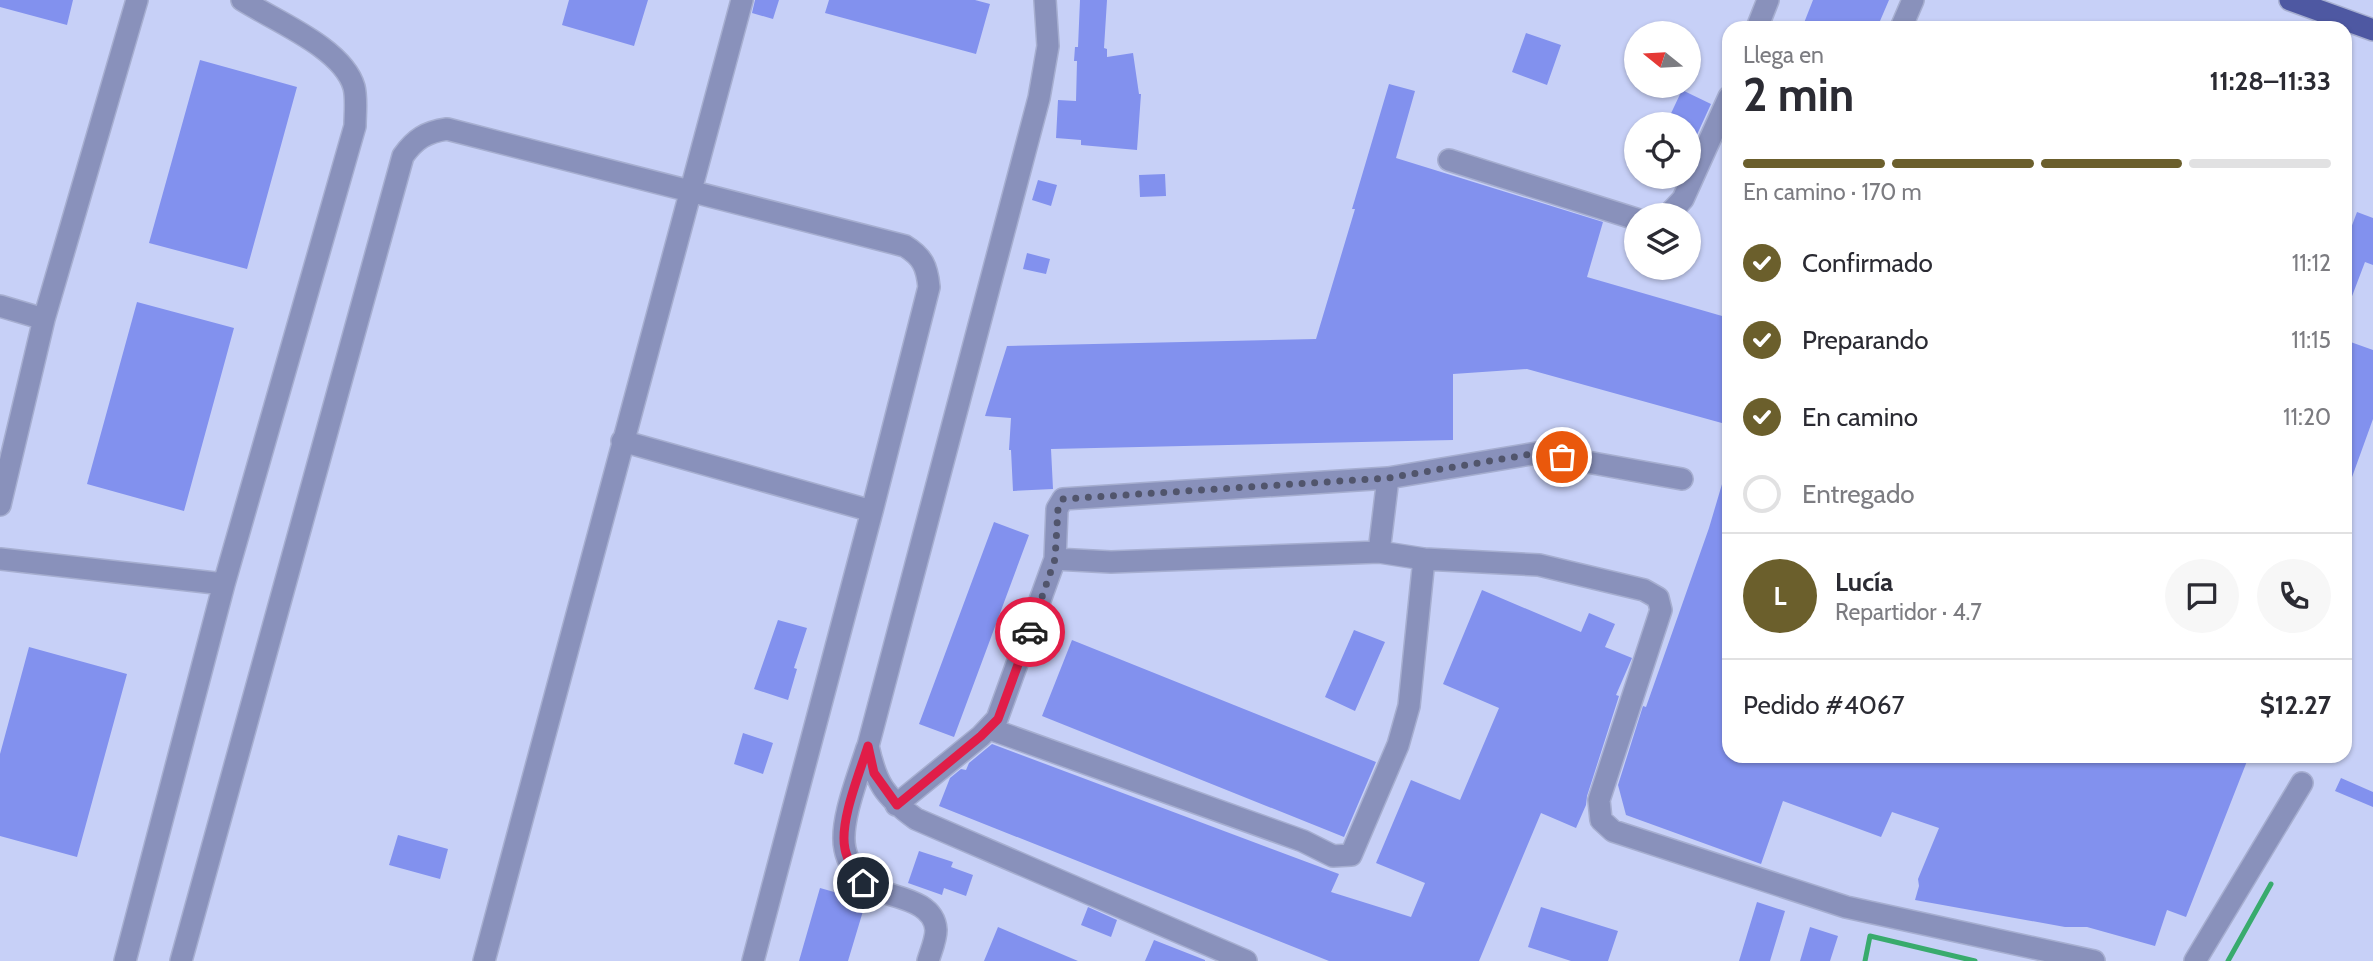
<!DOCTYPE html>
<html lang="es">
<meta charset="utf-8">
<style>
body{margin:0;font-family:Cabin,sans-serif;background:#f7f7f7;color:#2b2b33;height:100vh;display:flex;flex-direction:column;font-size:26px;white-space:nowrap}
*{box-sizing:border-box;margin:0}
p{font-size:23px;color:#7c7c81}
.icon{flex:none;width:38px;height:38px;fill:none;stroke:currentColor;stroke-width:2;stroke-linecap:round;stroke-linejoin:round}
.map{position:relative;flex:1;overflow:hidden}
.side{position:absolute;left:1722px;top:21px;width:630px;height:742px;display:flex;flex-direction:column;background:#fff;border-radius:21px;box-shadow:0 2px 5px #0004}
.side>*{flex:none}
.needle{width:46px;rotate:288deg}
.tools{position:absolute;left:1624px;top:21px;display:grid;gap:14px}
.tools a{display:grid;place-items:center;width:77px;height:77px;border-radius:50%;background:#fff;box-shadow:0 2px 5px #0004;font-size:35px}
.pin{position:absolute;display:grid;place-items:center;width:60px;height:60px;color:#fff;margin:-30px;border:4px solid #fff;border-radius:50%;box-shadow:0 2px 7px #0007}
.courier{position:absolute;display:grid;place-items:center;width:70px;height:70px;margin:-35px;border:5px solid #e11d48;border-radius:50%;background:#fff;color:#222;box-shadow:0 2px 9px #0007}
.head em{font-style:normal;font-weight:700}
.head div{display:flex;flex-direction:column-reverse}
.head{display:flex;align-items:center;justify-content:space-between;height:119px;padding:0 21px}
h1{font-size:46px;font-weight:700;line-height:52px}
.bar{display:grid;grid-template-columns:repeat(4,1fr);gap:10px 7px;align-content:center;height:84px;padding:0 21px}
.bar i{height:9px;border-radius:5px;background:#e1e1e2}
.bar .on{background:#6b5f2c}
.bar p{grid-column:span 4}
.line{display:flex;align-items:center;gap:18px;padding:0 21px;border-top:2px solid #e1e1e2}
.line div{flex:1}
.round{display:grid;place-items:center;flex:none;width:74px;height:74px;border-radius:37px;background:#f7f7f7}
ol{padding:0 21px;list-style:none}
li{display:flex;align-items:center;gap:21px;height:77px}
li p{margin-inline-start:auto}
li .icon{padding:7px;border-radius:50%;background:#6b5f2c;color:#fff;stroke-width:4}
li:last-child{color:#7c7c81}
li i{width:38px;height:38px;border:4px solid #e1e1e2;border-radius:50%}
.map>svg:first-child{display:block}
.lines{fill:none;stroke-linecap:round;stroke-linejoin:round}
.stream{stroke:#38ab6d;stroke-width:5}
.building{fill:#8291ee}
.minor-casing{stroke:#a6aed0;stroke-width:24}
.major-casing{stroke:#a6aed0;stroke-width:24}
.minor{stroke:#8991bb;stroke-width:21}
.major{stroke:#4e58a2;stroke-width:21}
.done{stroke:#51556c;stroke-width:7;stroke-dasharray:0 12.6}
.route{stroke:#e11d48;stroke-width:9}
</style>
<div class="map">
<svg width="2373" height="961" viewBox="0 0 2373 961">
<rect width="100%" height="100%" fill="#c7d0f7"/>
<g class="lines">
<path class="stream" d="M 1865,961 L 1870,936 L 1975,961
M 2228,961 L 2271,884"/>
</g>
<path class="building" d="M 0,0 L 73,0 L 67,25 L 0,7 Z
M 569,0 L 648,0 L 634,46 L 562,25 Z
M 755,0 L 779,0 L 773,19 L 752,13 Z
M 829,0 L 975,0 L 990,4 L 976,54 L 825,13 Z
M 1080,0 L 1107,0 L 1104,48 L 1107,49 L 1107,57 L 1133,53 L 1139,94 L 1141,94 L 1137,150 L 1081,145 L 1081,140 L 1056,138 L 1058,100 L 1076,101 L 1077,61 L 1074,61 L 1075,47 L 1078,47 Z
M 1813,0 L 1889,0 L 1877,28 L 1802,28 Z
M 1526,33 L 1561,45 L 1547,85 L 1512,72 Z
M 200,60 L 297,87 L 247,269 L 149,243 Z
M 1389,84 L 1415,91 L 1396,158 L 1603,222 L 1587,277 L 1729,318 L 1729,425 L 1527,369 L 1453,374 L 1453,440 L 1051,449 L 1053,489 L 1013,491 L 1011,450 L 1009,450 L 1011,418 L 985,416 L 1007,346 L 1316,339 L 1355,209 L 1352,209 Z
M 1682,90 L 1711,104 L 1695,139 L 1689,136 L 1689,124 L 1666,124 Z
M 1165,174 L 1166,196 L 1140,197 L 1139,175 Z
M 1038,180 L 1057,185 L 1051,206 L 1032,200 Z
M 2357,212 L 2373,218 L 2373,265 L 2365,262 L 2346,312 L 2345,244 Z
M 1027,253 L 1050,259 L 1046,274 L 1023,269 Z
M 137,302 L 234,328 L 184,511 L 87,484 Z
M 2345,340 L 2373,350 L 2373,419 L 2347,491 Z
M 1725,474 L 1729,475 L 1729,756 L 2249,756 L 2186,917 L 2167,910 L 2155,946 L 2087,927 L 2065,927 L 1915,900 L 1919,886 L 1918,879 L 1939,828 L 1892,812 L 1881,837 L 1783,801 L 1761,864 L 1626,815 L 1618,785 L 1643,706 L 1646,707 L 1709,528 Z
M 994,522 L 1029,535 L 954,737 L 919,724 Z
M 1482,590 L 1581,632 L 1589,613 L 1615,624 L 1605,647 L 1632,658 L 1616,695 L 1619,696 L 1587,796 L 1586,805 L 1576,828 L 1541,813 L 1479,961 L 1329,961 L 939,806 L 950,778 L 961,769 L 966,770 L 969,763 L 992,744 L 1339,874 L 1331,892 L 1411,917 L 1425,883 L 1376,863 L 1411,780 L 1460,800 L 1499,708 L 1443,684 Z
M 778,620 L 807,628 L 794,668 L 797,669 L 788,700 L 754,689 Z
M 1354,630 L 1385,642 L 1355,711 L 1325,697 Z
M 1072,640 L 1376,762 L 1344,837 L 1042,716 Z
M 29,647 L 127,674 L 77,857 L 0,836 L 0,754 Z
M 743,733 L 773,743 L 763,774 L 734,764 Z
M 2341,778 L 2373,792 L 2373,807 L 2335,791 Z
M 398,835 L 448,849 L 440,879 L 389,865 Z
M 919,851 L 953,862 L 951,867 L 973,875 L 966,896 L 944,888 L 942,895 L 908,883 Z
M 820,888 L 866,901 L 848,961 L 799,961 Z
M 1757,902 L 1785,911 L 1770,961 L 1739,961 Z
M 1088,907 L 1117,920 L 1111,937 L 1081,925 Z
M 1541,907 L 1618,931 L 1608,961 L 1571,961 L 1528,947 Z
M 998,927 L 1078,961 L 984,961 Z
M 1810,927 L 1838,936 L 1830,961 L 1800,961 Z
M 1154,940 L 1205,960 L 1205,961 L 1145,961 Z"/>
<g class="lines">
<g class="minor-casing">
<path id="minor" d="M 1045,0 L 1048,46 L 1039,98 L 868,746 C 876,783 884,796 916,819 L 1246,961
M 1757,28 L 1768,0
M 1901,28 L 1913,0
M 1449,160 L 1636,219
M 1668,215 L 1683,199 L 1729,97
M 0,306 L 44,319
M 622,441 L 872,511
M 0,505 L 44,319 L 137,0
M 1379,552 L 1388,478
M 0,559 L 224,584
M 1055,559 L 1057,509 L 1063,499 L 1388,478 L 1537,453 L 1682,479
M 990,729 L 1303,841 L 1333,856 L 1351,855 L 1398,745 L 1409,706 L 1424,559
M 867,748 C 859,774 839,823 845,849 C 847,860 857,879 866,885 C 886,898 934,897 936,930 C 936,940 931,951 928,961
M 896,805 L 981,736 L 997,719 L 1055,559 L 1111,562 L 1379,552 L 1424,559 L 1539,565 L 1644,590 L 1658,598 L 1661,610 L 1599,800 L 1601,820 L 1613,831 L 1846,907 L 2094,961
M 125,961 L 224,584 L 355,126 C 355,114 357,99 354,87 C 343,48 275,21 242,0
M 181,961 L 403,156 C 415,139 426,132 447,129 L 905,246 C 923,257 927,267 929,287 L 872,511 L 753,961
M 484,961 L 742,0
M 2195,961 L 2302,783"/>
</g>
<g class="major-casing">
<path id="major" d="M 2290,0 L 2373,30"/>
</g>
<use href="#minor" class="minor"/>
<use href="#major" class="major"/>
</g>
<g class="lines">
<path class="done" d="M 1030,632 L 1055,559 L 1058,509 L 1063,499 L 1388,478 L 1538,453 L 1562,457"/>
<path class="route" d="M 863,883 C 856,872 847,861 845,849 C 839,822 860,772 868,746 L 874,773 L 897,805 L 981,736 L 998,719 L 1030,632"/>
</g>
</svg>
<div class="tools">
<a><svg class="needle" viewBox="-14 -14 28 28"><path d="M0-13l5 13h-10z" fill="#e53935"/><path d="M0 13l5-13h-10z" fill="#7c7c81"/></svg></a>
<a><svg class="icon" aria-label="locate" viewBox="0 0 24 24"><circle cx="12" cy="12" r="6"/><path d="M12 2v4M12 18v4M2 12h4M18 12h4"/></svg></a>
<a><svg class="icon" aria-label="layers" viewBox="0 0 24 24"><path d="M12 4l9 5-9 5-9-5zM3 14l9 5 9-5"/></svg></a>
</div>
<div class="pin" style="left:1562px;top:457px;background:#ea580c"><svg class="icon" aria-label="bag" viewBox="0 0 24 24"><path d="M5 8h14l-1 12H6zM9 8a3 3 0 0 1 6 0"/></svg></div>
<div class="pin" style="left:863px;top:883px;background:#1f2937"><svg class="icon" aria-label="home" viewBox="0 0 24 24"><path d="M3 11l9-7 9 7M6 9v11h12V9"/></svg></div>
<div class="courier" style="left:1030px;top:632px"><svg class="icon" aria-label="car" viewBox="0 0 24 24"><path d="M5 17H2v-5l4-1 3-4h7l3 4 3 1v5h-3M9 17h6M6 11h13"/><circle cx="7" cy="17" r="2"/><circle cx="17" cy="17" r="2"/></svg></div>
<section class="side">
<div class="head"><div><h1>2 min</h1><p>Llega en</p></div><em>11:28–11:33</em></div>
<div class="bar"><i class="on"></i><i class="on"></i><i class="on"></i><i></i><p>En camino · 170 m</p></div>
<ol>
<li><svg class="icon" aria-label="check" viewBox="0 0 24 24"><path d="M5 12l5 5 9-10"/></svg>Confirmado<p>11:12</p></li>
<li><svg class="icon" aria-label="check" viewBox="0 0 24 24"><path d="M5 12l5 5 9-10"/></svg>Preparando<p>11:15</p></li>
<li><svg class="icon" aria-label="check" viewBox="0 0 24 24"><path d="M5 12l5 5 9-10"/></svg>En camino<p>11:20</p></li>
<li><i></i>Entregado</li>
</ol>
<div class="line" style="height:126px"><b class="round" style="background:#6b5f2c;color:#fff">L</b><div><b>Lucía</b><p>Repartidor · 4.7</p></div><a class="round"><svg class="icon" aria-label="chat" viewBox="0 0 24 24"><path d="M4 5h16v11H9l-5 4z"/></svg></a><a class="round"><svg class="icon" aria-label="phone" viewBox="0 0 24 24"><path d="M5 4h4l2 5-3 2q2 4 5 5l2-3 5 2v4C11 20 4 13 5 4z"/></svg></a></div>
<div class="line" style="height:91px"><div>Pedido #4067</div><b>$12.27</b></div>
</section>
</div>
